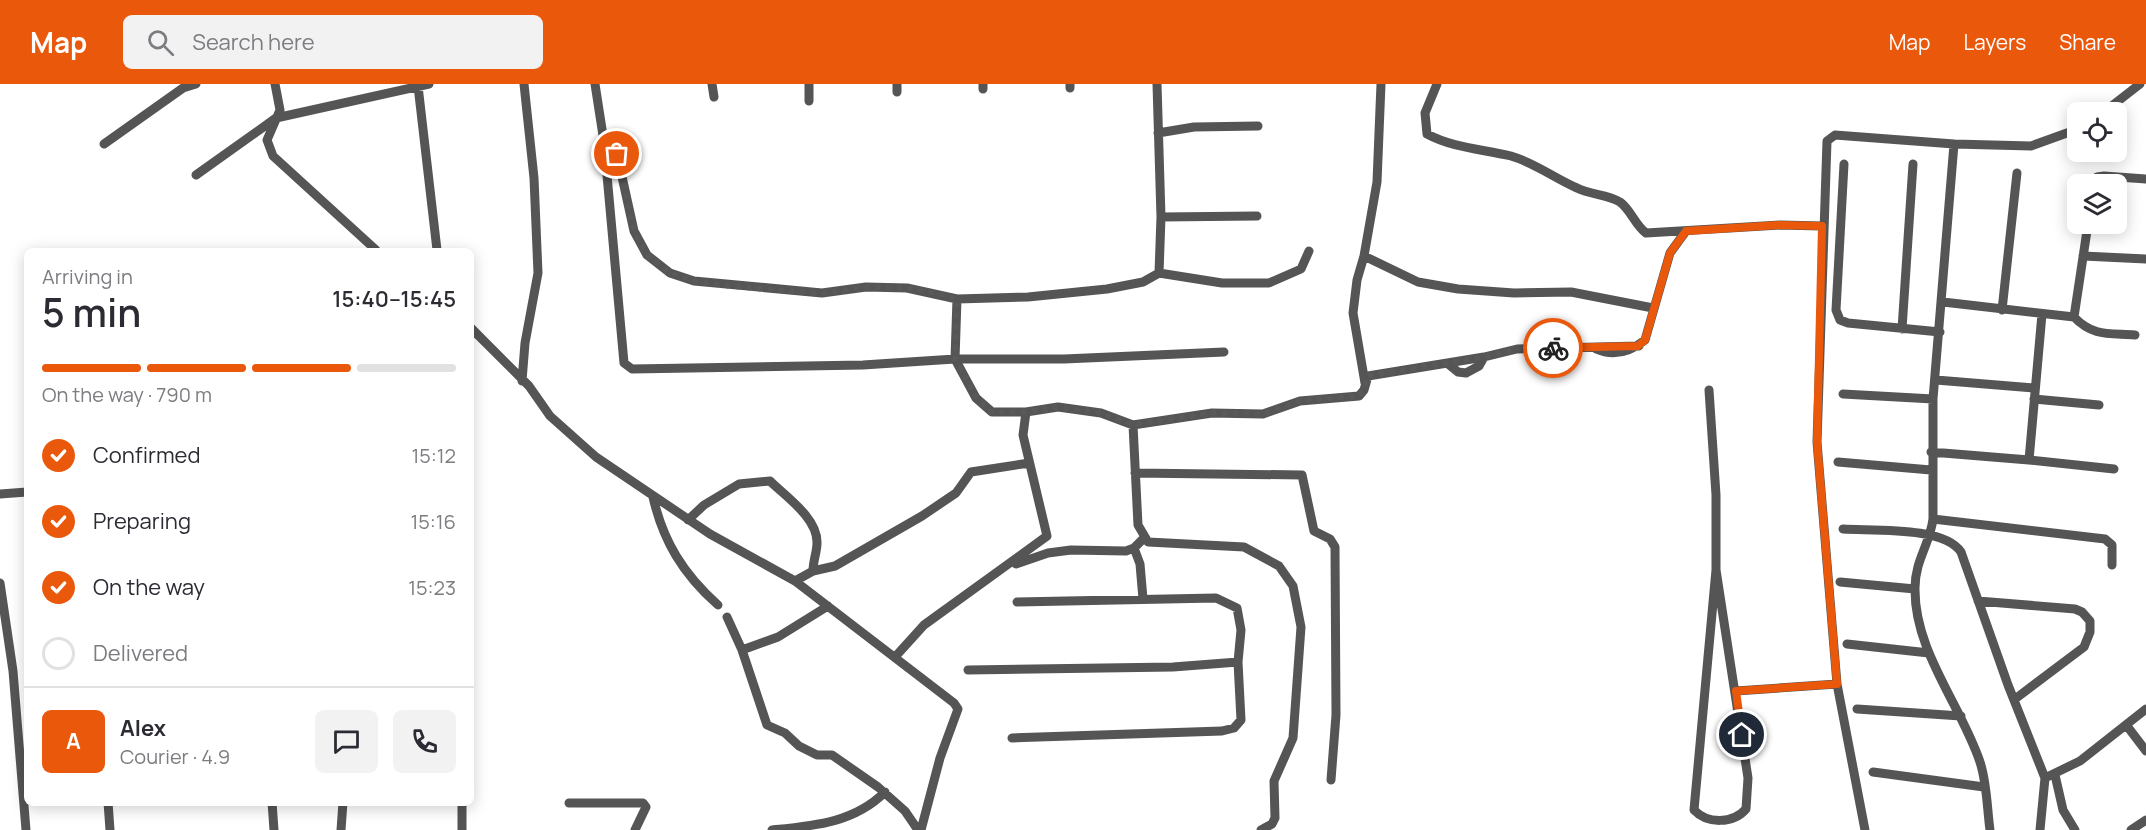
<!DOCTYPE html>
<meta charset="utf-8">
<style>
body{margin:0;font-family:Manrope,sans-serif;background:#f2f2f3;color:#2b2b33;height:100vh;display:flex;flex-direction:column;font-size:22px;white-space:nowrap}
*{box-sizing:border-box;margin:0}
p{font-size:20px;color:#7c7c81}
.icon{flex:none;width:33px;height:33px;fill:none;stroke:currentColor;stroke-width:2;stroke-linecap:round;stroke-linejoin:round}
.map{position:relative;flex:1;overflow:hidden}
.drawer{position:absolute;left:24px;top:164px;width:450px;height:558px;display:flex;flex-direction:column;background:#fff;border-radius:9px;box-shadow:0 3px 15px #0003}
.drawer>*{flex:none}
.buttons{position:absolute;left:2067px;top:18px;display:grid;gap:12px}
.buttons a{display:grid;place-items:center;width:60px;height:60px;border-radius:9px;background:#fff;box-shadow:0 3px 15px #0003;font-size:30px}
.pin{position:absolute;display:grid;place-items:center;width:51px;height:51px;color:#fff;margin:-26px;border:3px solid #fff;border-radius:50%;box-shadow:0 2px 6px #0007}
.courier{position:absolute;display:grid;place-items:center;width:60px;height:60px;margin:-30px;border:4px solid #ea580c;border-radius:50%;background:#fff;color:#222;box-shadow:0 2px 8px #0007}
.head em{font-style:normal;font-weight:600}
.head div{display:flex;flex-direction:column-reverse}
.head{display:flex;align-items:center;justify-content:space-between;height:102px;padding:0 18px}
h1{font-size:39px;font-weight:600;line-height:45px}
.bar{display:grid;grid-template-columns:repeat(4,1fr);gap:9px 6px;align-content:center;height:72px;padding:0 18px}
.bar i{height:8px;border-radius:4px;background:#e1e1e2}
.bar .current{background:#ea580c}
.bar p{grid-column:span 4}
.line{display:flex;align-items:center;gap:15px;padding:0 18px;border-top:2px solid #e1e1e2}
.line div{flex:1}
.round{display:grid;place-items:center;flex:none;width:63px;height:63px;border-radius:9px;background:#f2f2f3}
ol{padding:0 18px;list-style:none}
li{display:flex;align-items:center;gap:18px;height:66px}
li p{margin-inline-start:auto}
li .icon{padding:6px;border-radius:50%;background:#ea580c;color:#fff;stroke-width:4}
li:last-child{color:#7c7c81}
li i{width:33px;height:33px;border:3px solid #e1e1e2;border-radius:50%}
header{display:flex;align-items:center;gap:36px;box-sizing:border-box;height:84px;padding:0 30px;background:#ea580c;color:#fff}
header strong{font-size:28px}
nav{display:flex;gap:33px;margin-inline-start:auto;font-size:21px}
.search{width:420px;height:54px;background:#f2f2f3;display:flex;align-items:center;gap:15px;box-sizing:border-box;padding:0 21px;border-radius:9px;color:#7c7c81;font-size:22px}
.map>svg:first-child{display:block}
.lines{fill:none;stroke-linecap:round;stroke-linejoin:round}
.minor{stroke:#555;stroke-width:9}
.done{stroke:#595959;stroke-width:6;stroke-dasharray:0 10.8}
.route{stroke:#ea580c;stroke-width:8}
</style>
<header>
<strong>Map</strong>
<div class="search"><svg class="icon" aria-label="search" viewBox="0 0 24 24"><circle cx="10" cy="10" r="6"/><path d="M15 15l6 6"/></svg>Search here</div>
<nav><a>Map</a><a>Layers</a><a>Share</a></nav>
</header>
<div class="map">
<svg width="2146" height="746" viewBox="0 0 2146 746">
<rect width="100%" height="100%" fill="#fff"/>
<g class="lines">
<path class="minor" d="M 275,0 L 280,26 L 267,56 L 273,72 L 376,166
M 595,0 L 604,58 L 624,279 L 632,285 L 863,281 L 955,275 L 1064,275 L 1224,268
M 712,0 L 714,13
M 809,0 L 809,17
M 897,0 L 897,8
M 983,0 L 983,5
M 1070,0 L 1070,4
M 1437,0 L 1425,29 L 1427,50 C 1453,64 1482,65 1511,72 C 1535,79 1554,94 1577,104 C 1591,111 1607,110 1620,118 C 1631,126 1635,141 1646,149 L 1780,141 L 1822,142
M 418,2 L 437,166
M 2104,28 L 2140,0
M 1158,49 L 1194,43 L 1258,42
M 604,58 L 617,70 L 634,147 L 647,171 L 670,189 L 694,197 L 822,209 L 866,203 L 907,204 L 957,215 L 1028,213 L 1107,205 L 1143,198 L 1159,189 L 1161,133 L 1157,0
M 104,60 L 183,4 L 196,0
M 1954,60 L 1933,315 L 1933,435 C 1930,460 1915,476 1915,504 C 1914,567 1961,621 1980,678 C 1987,699 1987,724 1990,746
M 1844,80 L 1836,226 L 1840,236 L 1848,239 L 1940,248
M 196,91 L 276,34 L 429,0
M 2093,100 L 2097,93 L 2104,92 L 2146,95
M 1161,133 L 1257,132
M 1364,172 L 1418,198 L 1458,205 L 1514,209 L 1571,208 L 1653,224
M 2083,172 L 2146,175
M 1159,189 L 1222,199 L 1269,199 L 1301,185 L 1309,167
M 957,215 L 955,275 L 976,314 L 992,328 L 1026,328 L 1058,323 L 1101,329 L 1133,341 L 1212,329 L 1263,330 L 1300,317 L 1359,312 L 1364,306 L 1368,292 L 1484,273 L 1517,265 L 1639,262
M 1943,218 L 2074,233 C 2093,253 2110,249 2135,251
M 2002,226 L 2017,89
M 2074,233 L 2088,140
M 471,244 L 529,302 L 550,332 L 596,373 L 710,450 L 795,497 L 954,619 L 958,625 L 940,674 L 921,746
M 1902,245 L 1913,80
M 1596,265 C 1614,273 1630,268 1645,256 L 1670,169 L 1686,147
M 1447,279 L 1458,288 L 1466,289 L 1479,282 L 1484,273
M 1936,296 L 2034,304
M 522,297 L 525,259 L 538,189 L 534,94 L 524,0
M 1365,299 L 1353,229 L 1357,196 L 1364,172 L 1377,98 L 1381,0
M 1709,306 L 1716,411 L 1716,486 L 1694,726 C 1707,740 1733,740 1746,725 L 1748,694 L 1716,486
M 1843,310 L 1933,315
M 2034,315 L 2099,321
M 1133,341 L 1138,441 L 1148,458 L 1244,463 L 1279,482 L 1293,502 L 1301,543 L 1293,654 L 1274,697 L 1275,734 L 1272,740 L 1261,746
M 1931,368 L 2029,376 L 2042,230
M 2029,376 L 2114,385
M 1838,378 L 1931,386
M 1135,389 L 1302,391 L 1314,447 L 1330,455 L 1335,463 L 1336,631 L 1331,696
M 0,410 L 27,408
M 653,413 C 663,457 683,490 718,521
M 1933,435 L 2105,455 L 2112,461 L 2112,481
M 688,436 L 704,421 L 739,400 L 770,397 C 785,412 818,434 817,459 C 817,468 813,477 813,487
M 1843,445 C 1873,447 1944,442 1961,468 L 2008,601 L 2045,694 L 2040,746
M 1134,464 L 1140,480 L 1143,515
M 1016,480 L 1048,469 L 1071,466 L 1126,467 L 1134,464 L 1144,454
M 795,497 L 813,487 L 835,482 L 922,432 L 956,409 L 971,388 L 1029,379
M 1840,498 L 1915,505
M 0,499 L 13,587 L 26,746
M 1978,517 L 2075,525 L 2082,528 L 2090,537 L 2090,548 L 2084,563 L 2015,615
M 727,533 L 742,566 L 767,641 L 785,649 L 799,662 L 817,671 L 832,671 L 878,703 L 905,727 L 918,746
M 1847,560 L 1929,569
M 742,566 L 778,553 L 828,522
M 895,573 L 924,541 L 1047,452 L 1023,351 L 1026,328
M 968,586 L 1173,583 L 1238,578
M 1736,607 L 1837,600
M 1857,625 L 1961,632
M 2127,642 L 2146,667
M 1012,654 L 1222,647 L 1234,644 L 1241,636 L 1238,578 L 1241,546 L 1237,524 L 1216,514 L 1017,518
M 1873,688 L 1984,703
M 2055,691 L 2063,726 L 2075,746
M 2045,694 L 2080,677 L 2146,625
M 108,718 L 110,746
M 272,718 L 274,746
M 569,719 L 643,719 L 646,723 L 635,746
M 341,746 L 343,718
M 462,746 L 462,718
M 772,746 C 813,742 854,739 885,708
M 1865,746 L 1837,600 L 1817,358 L 1827,57 L 1835,51 L 1954,60 L 2031,62 L 2078,45
M 2131,746 L 2146,736"/>
</g>
<g class="lines">
<path class="done" d="M 617,70 L 634,147 L 647,171 L 670,189 L 694,197 L 722,201 L 822,210 L 866,203 L 907,204 L 927,207 L 957,215 L 955,275 L 976,314 L 992,328 L 1026,328 L 1058,323 L 1101,329 L 1132,341 L 1212,329 L 1263,330 L 1300,317 L 1359,312 L 1364,306 L 1368,292 L 1484,273 L 1517,265 L 1553,264"/>
<path class="route" d="M 1553,264 L 1638,262 L 1645,256 L 1670,169 L 1686,147 L 1779,141 L 1822,142 L 1817,358 L 1837,600 L 1736,607 L 1742,651"/>
</g>
</svg>
<div class="buttons">
<a><svg class="icon" aria-label="locate" viewBox="0 0 24 24"><circle cx="12" cy="12" r="6"/><path d="M12 2v4M12 18v4M2 12h4M18 12h4"/></svg></a>
<a><svg class="icon" aria-label="layers" viewBox="0 0 24 24"><path d="M12 4l9 5-9 5-9-5zM3 14l9 5 9-5"/></svg></a>
</div>
<div class="pin" style="left:617px;top:70px;background:#ea580c"><svg class="icon" aria-label="bag" viewBox="0 0 24 24"><path d="M5 8h14l-1 12H6zM9 8a3 3 0 0 1 6 0"/></svg></div>
<div class="pin" style="left:1742px;top:651px;background:#1f2937"><svg class="icon" aria-label="home" viewBox="0 0 24 24"><path d="M3 11l9-7 9 7M6 9v11h12V9"/></svg></div>
<div class="courier" style="left:1553px;top:264px"><svg class="icon" aria-label="bike" viewBox="0 0 24 24"><circle cx="6" cy="16" r="4"/><circle cx="18" cy="16" r="4"/><path d="M6 16l4-8h5l3 8M10 8l3 8H6M13 5h3"/></svg></div>
<section class="drawer">
<div class="head"><div><h1>5 min</h1><p>Arriving in</p></div><em>15:40–15:45</em></div>
<div class="bar"><i class="current"></i><i class="current"></i><i class="current"></i><i></i><p>On the way · 790 m</p></div>
<ol>
<li><svg class="icon" aria-label="check" viewBox="0 0 24 24"><path d="M5 12l5 5 9-10"/></svg>Confirmed<p>15:12</p></li>
<li><svg class="icon" aria-label="check" viewBox="0 0 24 24"><path d="M5 12l5 5 9-10"/></svg>Preparing<p>15:16</p></li>
<li><svg class="icon" aria-label="check" viewBox="0 0 24 24"><path d="M5 12l5 5 9-10"/></svg>On the way<p>15:23</p></li>
<li><i></i>Delivered</li>
</ol>
<div class="line" style="height:108px"><b class="round" style="background:#ea580c;color:#fff">A</b><div><b>Alex</b><p>Courier · 4.9</p></div><a class="round"><svg class="icon" aria-label="chat" viewBox="0 0 24 24"><path d="M4 5h16v11H9l-5 4z"/></svg></a><a class="round"><svg class="icon" aria-label="phone" viewBox="0 0 24 24"><path d="M5 4h4l2 5-3 2q2 4 5 5l2-3 5 2v4C11 20 4 13 5 4z"/></svg></a></div>
</section>
</div>
